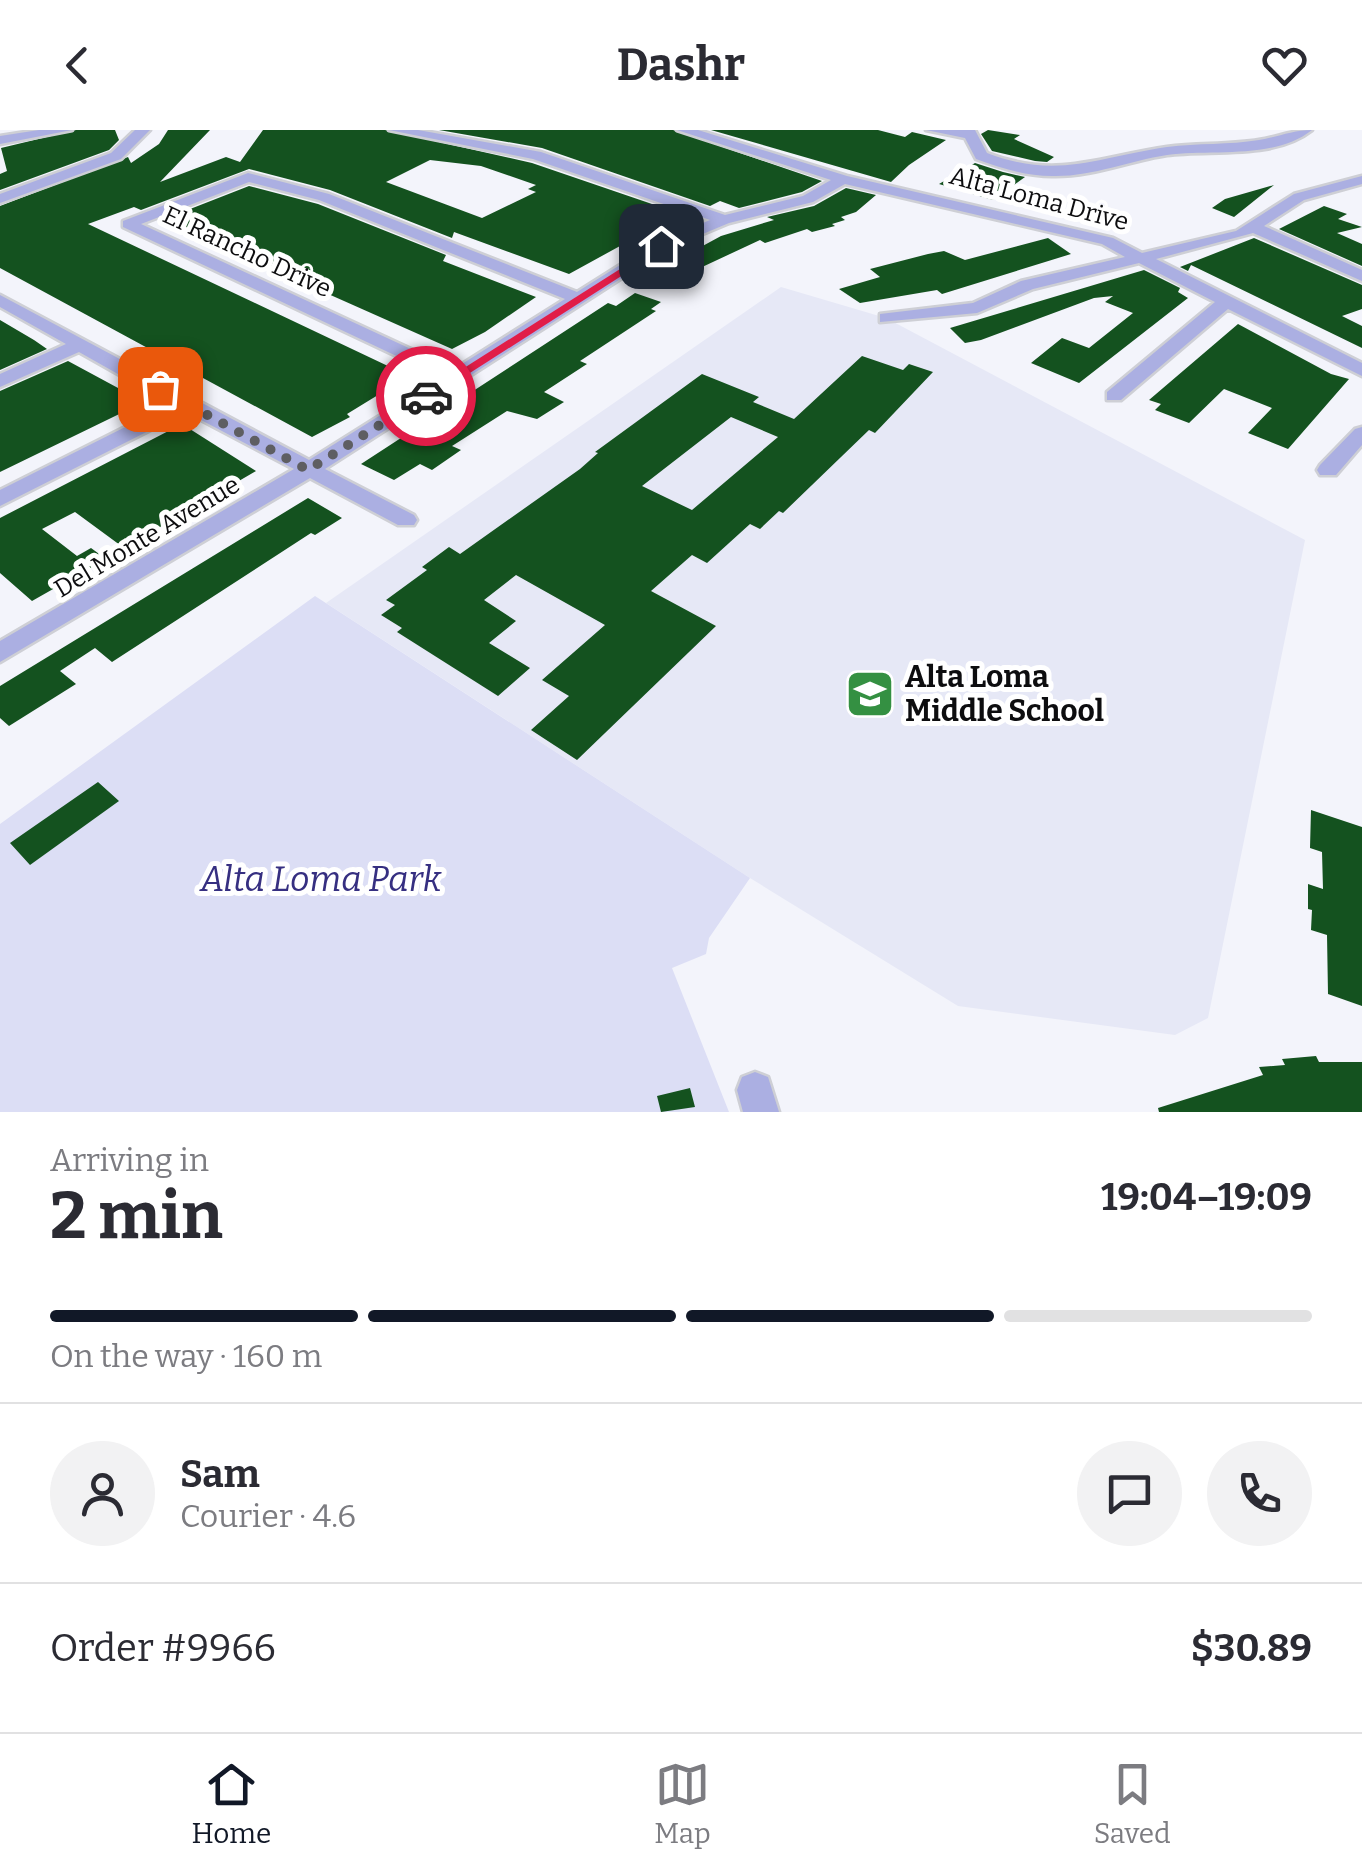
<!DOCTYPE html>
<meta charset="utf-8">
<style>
body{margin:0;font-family:Bitter,serif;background:#f2f2f3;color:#2b2b33;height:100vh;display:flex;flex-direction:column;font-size:38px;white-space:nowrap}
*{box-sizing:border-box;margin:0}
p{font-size:32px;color:#7c7c81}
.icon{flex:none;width:55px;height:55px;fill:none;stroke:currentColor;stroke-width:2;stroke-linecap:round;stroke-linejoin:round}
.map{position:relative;height:982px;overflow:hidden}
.sheet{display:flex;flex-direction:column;background:#fff;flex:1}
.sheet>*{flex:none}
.pin{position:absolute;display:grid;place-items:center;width:85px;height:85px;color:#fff;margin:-42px;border-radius:20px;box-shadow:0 5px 15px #0006}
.courier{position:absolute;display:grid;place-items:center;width:100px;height:100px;margin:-50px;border:8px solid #e11d48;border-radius:50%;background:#fff;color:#222;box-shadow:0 2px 12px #0007}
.overview em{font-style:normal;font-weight:700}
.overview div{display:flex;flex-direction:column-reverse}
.overview{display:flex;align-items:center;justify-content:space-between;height:170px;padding:0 50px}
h1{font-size:65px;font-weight:700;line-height:75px}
.bar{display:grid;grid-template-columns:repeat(4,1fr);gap:15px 10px;align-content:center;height:120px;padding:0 50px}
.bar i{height:12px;border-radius:8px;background:#e1e1e2}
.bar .on{background:#111827}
.bar p{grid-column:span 4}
.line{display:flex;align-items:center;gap:25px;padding:0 50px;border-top:2px solid #e1e1e2}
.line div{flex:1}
.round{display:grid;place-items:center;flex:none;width:105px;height:105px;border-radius:52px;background:#f2f2f3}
header{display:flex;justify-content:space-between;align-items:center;height:130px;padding:0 50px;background:#fff;font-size:45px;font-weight:700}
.tab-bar{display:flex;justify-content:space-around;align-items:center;height:140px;border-top:2px solid #e1e1e2;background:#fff;font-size:28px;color:#7c7c81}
.tab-bar a{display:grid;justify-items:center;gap:5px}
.tab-bar .on{color:#111827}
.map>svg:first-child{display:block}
.built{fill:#e6e8f6}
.green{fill:#dcdef5}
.building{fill:#14521f;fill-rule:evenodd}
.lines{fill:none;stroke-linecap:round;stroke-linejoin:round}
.minor-casing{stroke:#cecfd5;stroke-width:5}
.minor{fill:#abafe2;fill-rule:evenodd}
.route{fill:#e11d48}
.done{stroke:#5e5e62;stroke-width:10;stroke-dasharray:0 18}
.labels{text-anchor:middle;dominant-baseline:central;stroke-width:10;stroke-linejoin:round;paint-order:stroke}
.far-street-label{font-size:25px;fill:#0d0d0f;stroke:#fff}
.poi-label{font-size:30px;font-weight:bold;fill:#0d0d0f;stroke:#fff;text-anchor:start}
.near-park-label{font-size:35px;font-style:italic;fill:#362f81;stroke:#fff}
</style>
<header><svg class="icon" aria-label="back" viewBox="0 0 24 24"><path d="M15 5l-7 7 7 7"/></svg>Dashr<svg class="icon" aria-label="heart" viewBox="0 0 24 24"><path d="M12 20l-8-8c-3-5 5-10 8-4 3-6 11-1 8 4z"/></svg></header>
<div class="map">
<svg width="1362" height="982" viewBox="0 0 1362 982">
<rect width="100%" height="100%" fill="#f3f4fb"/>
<path class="built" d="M 781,157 L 886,188 L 1305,410 L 1208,888 L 1175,905 L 958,876 L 750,748 L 326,473 Z"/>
<path class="green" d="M 315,466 L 750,748 L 709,808 L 706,824 L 672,838 L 729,982 L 0,982 L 0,694 Z"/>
<path class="building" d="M 76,0 L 115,0 L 119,10 L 109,20 L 0,60 L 0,44 L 7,41 L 1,18 Z
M 168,0 L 210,0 L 160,52 L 226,27 L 240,32 L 263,0 L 385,0 L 532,33 L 690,87 L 624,118 L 620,116 L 569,144 L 454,102 L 452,108 L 330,60 L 249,39 L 141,80 L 134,77 L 88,94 L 409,246 L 347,284 L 350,287 L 312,307 L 0,138 L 0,76 L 128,27 L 131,33 L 159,14 ZM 430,30 L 481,36 L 536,55 L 528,59 L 536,62 L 482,88 L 386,52 Z
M 439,0 L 673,0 L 822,51 L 802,62 L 739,78 L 720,71 L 710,76 L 542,18 Z
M 711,0 L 878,0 L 905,7 L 912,2 L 946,10 L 909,35 L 891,52 Z
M 988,0 L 1020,5 L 1014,9 L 1054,27 L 1047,32 L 1035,31 L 992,21 L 981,4 Z
M 975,33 L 1003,42 L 1025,47 L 993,70 L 939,54 Z
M 1274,55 L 1234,87 L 1212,78 L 1225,69 Z
M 249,56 L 318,74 L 446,125 L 443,131 L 536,167 L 485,202 L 452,219 L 162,90 Z
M 846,58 L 876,65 L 856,82 L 841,87 L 845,90 L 832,94 L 835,96 L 812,102 L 807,99 L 765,113 L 760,110 L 685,145 L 664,137 L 721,106 L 774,90 L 767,87 L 814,76 Z
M 1324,76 L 1347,84 L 1338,89 L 1362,97 L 1337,103 L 1362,114 L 1362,136 L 1279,99 Z
M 1048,108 L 1071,124 L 942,164 L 937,160 L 860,173 L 839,159 L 880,147 L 870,139 L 928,124 L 944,121 L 965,130 Z
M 1254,108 L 1362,155 L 1362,179 L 1342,186 L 1362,196 L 1362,218 L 1191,135 L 1188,141 L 1180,137 Z
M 1144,140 L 1180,158 L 1178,162 L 1188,168 L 1079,253 L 1031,233 L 1062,208 L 1089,218 L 1133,183 L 1105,172 L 1113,166 L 1094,168 L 981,210 L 965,213 L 950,198 Z
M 635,163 L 661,172 L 651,179 L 656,181 L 580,231 L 587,234 L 544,262 L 564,272 L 537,289 L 507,281 L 452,316 L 461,320 L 432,340 L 420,334 L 394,350 L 361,334 L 608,173 L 616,176 Z
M 0,190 L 34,210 L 47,219 L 0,240 Z
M 1238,194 L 1331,244 L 1349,249 L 1288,319 L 1248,303 L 1272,278 L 1224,259 L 1189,293 L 1155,280 L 1161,274 L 1149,270 Z
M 862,226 L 903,240 L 909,234 L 933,242 L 875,303 L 869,300 L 783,383 L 779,381 L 760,399 L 750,394 L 707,433 L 692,425 L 651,461 L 716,496 L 577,630 L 531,600 L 569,566 L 542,550 L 605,495 L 516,445 L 484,470 L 516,491 L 489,513 L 530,538 L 498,566 L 397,502 L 402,498 L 381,485 L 395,475 L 386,470 L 427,440 L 422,437 L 449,417 L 460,424 L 580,339 L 598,323 L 595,322 L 702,244 L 759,267 L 753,272 L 794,289 ZM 731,287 L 778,307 L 692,380 L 642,356 Z
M 68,231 L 144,272 L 0,342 L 0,261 Z
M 182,294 L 256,341 L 124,418 L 75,382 L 42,399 L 77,426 L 91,418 L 106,429 L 32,471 L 0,443 L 0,388 Z
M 308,368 L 342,388 L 315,405 L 311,403 L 112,532 L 95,518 L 60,541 L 76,554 L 9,596 L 0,588 L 0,556 Z
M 98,652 L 119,671 L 30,735 L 10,713 Z
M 1311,680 L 1362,697 L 1362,876 L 1328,864 L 1327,805 L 1311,800 L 1312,780 L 1308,779 L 1308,754 L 1323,759 L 1322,722 L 1310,718 Z
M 1316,926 L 1319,932 L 1362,932 L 1362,982 L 1159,982 L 1158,978 L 1263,945 L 1259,937 L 1285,935 L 1282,929 Z
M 690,958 L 695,977 L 661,982 L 657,966 Z"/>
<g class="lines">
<g class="minor-casing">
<path id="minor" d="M 39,0 L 72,0 L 0,14 L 0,6 Z
M 135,0 L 150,0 L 121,29 L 0,73 L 0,64 L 111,23 Z
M 389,0 L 418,0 L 541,22 L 725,85 L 803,66 L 831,50 L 677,0 L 698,0 L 847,46 L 1113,108 L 1142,123 L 1236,101 L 1294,64 L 1362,46 L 1362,54 L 1304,70 L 1264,96 L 1362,140 L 1362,151 L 1253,103 L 1156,129 L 1362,233 L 1362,246 L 1228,179 L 1121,270 L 1107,270 L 1107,262 L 1215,172 L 1139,133 L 1033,159 L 977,183 L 880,192 L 880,184 L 973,173 L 1021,151 L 1125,127 L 1102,114 L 845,54 L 813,72 L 729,93 L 667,119 L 325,339 L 414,385 L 417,390 L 414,395 L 398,395 L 310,348 L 0,532 L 0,511 L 294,339 L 186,282 L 0,376 L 0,360 L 171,274 L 79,222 L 0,257 L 0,244 L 66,214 L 0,177 L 0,165 L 309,330 L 441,247 L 123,97 L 123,91 L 248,43 L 329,64 L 577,162 L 655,113 L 710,90 L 533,29 ZM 249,52 L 319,70 L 565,169 L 454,239 L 141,94 Z
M 926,0 L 975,0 L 987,23 C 1057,50 1098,27 1167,17 C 1198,13 1229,15 1259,10 C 1278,7 1293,0 1312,0 C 1274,30 1212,19 1167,25 C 1128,31 1092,47 1052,46 C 1026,46 1001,38 976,29 L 965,8 Z
M 1362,297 L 1362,315 L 1336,345 L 1320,345 L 1317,340 L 1320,335 L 1355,299 Z
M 755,942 L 768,947 L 779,982 L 743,982 L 737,960 L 742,947 Z"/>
</g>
<use href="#minor" class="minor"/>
</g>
<path class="route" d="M 661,113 L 665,118 L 431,268 L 420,266 Z"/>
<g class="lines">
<path class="done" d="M 160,259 L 308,340 L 426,266"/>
</g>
<defs>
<g id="school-square" transform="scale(2.5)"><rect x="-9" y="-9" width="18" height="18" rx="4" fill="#349042" stroke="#fff"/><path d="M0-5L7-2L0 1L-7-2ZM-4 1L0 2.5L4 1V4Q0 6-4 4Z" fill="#fff"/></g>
</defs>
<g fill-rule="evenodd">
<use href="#school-square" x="870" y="564"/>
</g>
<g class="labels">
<g class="far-street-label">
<text transform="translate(1039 69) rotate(15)">Alta Loma Drive</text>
<text transform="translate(247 122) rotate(25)">El Rancho Drive</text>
<text transform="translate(147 407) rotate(-31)">Del Monte Avenue</text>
</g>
<g class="poi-label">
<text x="905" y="547">Alta Loma<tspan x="905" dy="34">Middle School</tspan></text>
</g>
<g class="near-park-label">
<text x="321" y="749">Alta Loma Park</text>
</g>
</g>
</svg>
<div class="pin" style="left:160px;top:259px;background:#ea580c"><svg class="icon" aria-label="bag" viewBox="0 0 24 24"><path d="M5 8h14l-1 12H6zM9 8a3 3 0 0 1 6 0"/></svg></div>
<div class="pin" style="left:661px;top:116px;background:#1f2937"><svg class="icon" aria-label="home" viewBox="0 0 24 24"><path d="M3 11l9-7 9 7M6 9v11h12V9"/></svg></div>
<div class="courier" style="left:426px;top:266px"><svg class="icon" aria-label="car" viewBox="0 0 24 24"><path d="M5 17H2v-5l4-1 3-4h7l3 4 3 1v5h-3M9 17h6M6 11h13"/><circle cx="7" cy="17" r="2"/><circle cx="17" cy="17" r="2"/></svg></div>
</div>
<section class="sheet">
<div class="overview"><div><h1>2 min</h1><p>Arriving in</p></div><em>19:04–19:09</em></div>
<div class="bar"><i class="on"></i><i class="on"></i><i class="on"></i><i></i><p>On the way · 160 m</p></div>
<div class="line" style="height:180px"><a class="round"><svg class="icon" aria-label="person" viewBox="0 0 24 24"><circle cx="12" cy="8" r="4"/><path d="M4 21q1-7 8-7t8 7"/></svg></a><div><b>Sam</b><p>Courier · 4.6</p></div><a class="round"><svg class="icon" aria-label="chat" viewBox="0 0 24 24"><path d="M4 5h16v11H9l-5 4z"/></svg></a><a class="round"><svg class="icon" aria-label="phone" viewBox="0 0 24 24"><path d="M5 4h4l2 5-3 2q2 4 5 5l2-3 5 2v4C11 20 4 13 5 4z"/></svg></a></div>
<div class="line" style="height:130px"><div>Order #9966</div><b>$30.89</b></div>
</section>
<nav class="tab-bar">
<a class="on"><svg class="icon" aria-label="home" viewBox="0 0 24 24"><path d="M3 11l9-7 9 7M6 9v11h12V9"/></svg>Home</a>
<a><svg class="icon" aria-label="map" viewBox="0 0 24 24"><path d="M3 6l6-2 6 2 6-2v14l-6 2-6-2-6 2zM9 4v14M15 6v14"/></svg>Map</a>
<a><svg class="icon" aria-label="saved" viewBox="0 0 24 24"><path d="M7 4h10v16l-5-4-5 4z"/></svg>Saved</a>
</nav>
